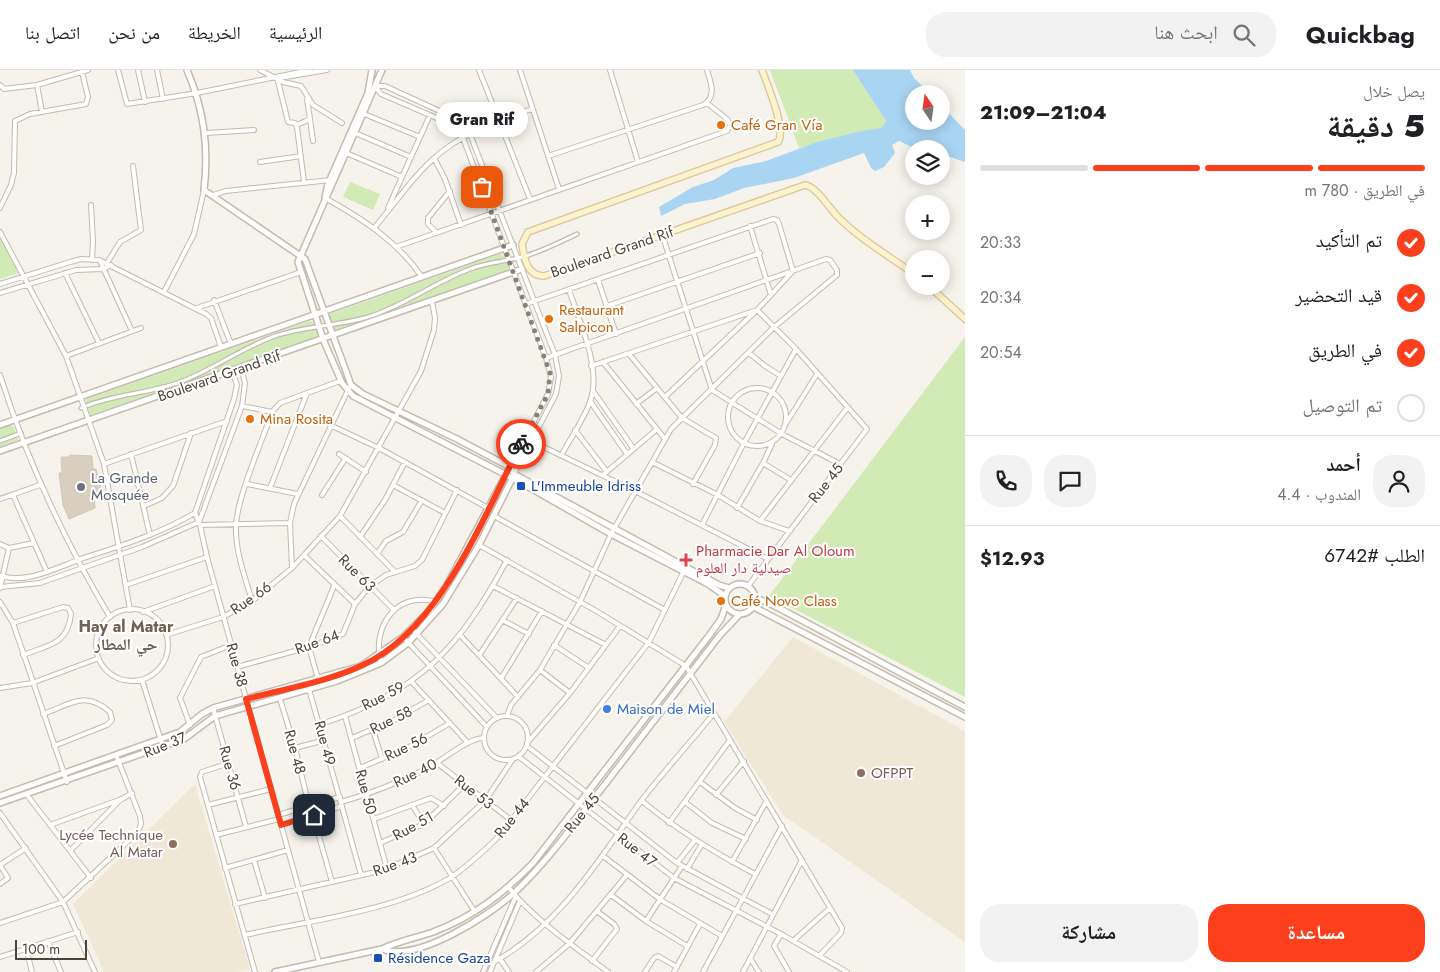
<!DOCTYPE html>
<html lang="ar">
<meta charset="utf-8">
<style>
body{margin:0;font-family:Jost,"Noto Naskh Arabic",sans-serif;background:#f2f2f2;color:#202124;direction:rtl;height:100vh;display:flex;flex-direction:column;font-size:19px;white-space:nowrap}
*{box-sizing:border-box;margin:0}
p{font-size:16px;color:#757577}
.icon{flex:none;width:28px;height:28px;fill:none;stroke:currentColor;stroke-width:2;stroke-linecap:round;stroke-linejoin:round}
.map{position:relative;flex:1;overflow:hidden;direction:ltr}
.panel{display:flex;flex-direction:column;background:#fff;width:475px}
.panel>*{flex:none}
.needle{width:32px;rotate:347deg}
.buttons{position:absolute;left:905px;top:15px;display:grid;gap:10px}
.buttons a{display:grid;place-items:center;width:45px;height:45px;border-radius:50%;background:#fff;box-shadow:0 2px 12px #0003;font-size:25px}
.scale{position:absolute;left:15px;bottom:12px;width:72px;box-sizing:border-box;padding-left:5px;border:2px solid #4b4439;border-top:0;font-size:14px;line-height:18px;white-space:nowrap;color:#4b4439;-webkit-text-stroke:4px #fff;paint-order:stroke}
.pin{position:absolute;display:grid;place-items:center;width:42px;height:42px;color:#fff;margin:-21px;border-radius:10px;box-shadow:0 2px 8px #0006}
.courier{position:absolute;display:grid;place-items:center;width:50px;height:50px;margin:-25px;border:4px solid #fc3f1d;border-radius:50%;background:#fff;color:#222;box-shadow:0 1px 6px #0007}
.bubble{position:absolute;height:35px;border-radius:18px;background:#fff;box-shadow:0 2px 12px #0003;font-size:16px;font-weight:800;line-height:35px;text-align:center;direction:rtl}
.overview em{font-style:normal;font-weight:800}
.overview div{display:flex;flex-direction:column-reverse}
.overview{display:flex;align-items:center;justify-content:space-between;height:85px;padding:0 15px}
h1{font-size:32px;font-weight:800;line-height:38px}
.bar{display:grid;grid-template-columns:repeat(4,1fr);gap:8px 5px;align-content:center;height:60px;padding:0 15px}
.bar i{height:6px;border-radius:4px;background:#e0e0e0}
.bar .active{background:#fc3f1d}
.bar p{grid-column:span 4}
.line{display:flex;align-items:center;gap:12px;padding:0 15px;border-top:1px solid #e0e0e0}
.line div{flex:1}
.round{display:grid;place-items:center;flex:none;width:52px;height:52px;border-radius:20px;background:#f2f2f2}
ol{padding:0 15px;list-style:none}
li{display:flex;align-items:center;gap:15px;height:55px}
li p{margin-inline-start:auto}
li .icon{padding:5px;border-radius:50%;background:#fc3f1d;color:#fff;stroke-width:4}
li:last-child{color:#757577}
li i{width:28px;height:28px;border:2px solid #e0e0e0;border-radius:50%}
.action{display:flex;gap:10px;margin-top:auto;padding:10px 15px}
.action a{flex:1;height:58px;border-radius:20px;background:#fc3f1d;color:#fff;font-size:20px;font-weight:800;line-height:58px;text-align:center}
.action a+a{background:#f2f2f2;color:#202124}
header{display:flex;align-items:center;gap:30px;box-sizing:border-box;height:70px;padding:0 25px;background:#fff;border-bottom:1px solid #e0e0e0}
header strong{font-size:24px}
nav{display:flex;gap:28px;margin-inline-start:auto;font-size:18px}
.search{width:350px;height:45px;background:#f2f2f2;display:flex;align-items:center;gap:12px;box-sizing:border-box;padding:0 18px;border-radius:20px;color:#757577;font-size:19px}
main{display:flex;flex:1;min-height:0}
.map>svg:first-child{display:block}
.education{fill:#efe8d6}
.green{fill:#d2eab5}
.water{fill:#a9d4f2}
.building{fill:#d8cfc1;stroke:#d3c7b4}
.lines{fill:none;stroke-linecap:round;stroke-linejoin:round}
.pedestrian-casing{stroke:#c2bbae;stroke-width:5.5}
.minor-casing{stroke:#c2bbae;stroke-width:6}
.tertiary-casing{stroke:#c2bbae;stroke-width:8}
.secondary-casing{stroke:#d6c79b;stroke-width:8}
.pedestrian{stroke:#fff;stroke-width:3}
.minor{stroke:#fff;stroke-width:4}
.tertiary{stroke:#fff;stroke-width:5}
.secondary{stroke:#fff3cd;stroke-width:5.5}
.done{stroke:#878178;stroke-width:5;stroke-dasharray:0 9}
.route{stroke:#fc3f1d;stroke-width:6}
.food-dot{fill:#e8710a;stroke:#fff;stroke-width:2}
.transit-dot{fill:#1a4fb4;stroke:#fff;stroke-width:2}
.worship-dot{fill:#6b7280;stroke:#fff;stroke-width:2}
.health-dot{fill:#e0444e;stroke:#fff;stroke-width:2}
.shop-dot{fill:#3f7fe0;stroke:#fff;stroke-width:2}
.education-dot{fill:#8d6e63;stroke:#fff;stroke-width:2}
.labels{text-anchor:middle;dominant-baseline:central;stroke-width:4;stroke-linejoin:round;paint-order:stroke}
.food-label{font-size:15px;fill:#c56008;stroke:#fff;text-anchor:start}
.street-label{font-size:15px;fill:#4b4439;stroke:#fff}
.worship-label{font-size:15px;fill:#5b616d;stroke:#fff;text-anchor:start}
.transit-label{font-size:15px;fill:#164399;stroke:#fff;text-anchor:start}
.health-label{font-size:15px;fill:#be3a42;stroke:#fff;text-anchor:start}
.shop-label{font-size:15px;fill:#366cbe;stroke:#fff;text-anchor:start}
.education-label{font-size:15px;fill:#785e54;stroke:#fff;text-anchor:start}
.neighbourhood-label{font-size:16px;font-weight:bold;fill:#6e6250;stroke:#fff}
</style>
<header>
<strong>Quickbag</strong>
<div class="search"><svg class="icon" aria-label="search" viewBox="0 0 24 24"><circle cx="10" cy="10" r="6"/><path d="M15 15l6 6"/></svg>ابحث هنا</div>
<nav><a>الرئيسية</a><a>الخريطة</a><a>من نحن</a><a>اتصل بنا</a></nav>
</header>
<main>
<section class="panel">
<div class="overview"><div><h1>5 دقيقة</h1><p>يصل خلال</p></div><em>21:04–21:09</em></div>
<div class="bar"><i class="active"></i><i class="active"></i><i class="active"></i><i></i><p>في الطريق · 780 m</p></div>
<ol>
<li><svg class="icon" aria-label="check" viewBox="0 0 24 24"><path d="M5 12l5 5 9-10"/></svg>تم التأكيد<p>20:33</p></li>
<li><svg class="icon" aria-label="check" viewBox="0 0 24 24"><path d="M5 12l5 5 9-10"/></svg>قيد التحضير<p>20:34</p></li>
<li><svg class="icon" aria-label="check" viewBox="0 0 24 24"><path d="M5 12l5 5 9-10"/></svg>في الطريق<p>20:54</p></li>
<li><i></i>تم التوصيل</li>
</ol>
<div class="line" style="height:90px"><a class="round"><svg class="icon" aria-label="person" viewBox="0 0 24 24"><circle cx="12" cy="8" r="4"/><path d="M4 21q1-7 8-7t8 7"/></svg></a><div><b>أحمد</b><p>المندوب · 4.4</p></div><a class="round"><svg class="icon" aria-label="chat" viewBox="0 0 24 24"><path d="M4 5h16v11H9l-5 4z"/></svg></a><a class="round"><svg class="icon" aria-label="phone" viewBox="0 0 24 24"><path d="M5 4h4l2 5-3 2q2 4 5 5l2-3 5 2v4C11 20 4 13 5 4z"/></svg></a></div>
<div class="line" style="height:65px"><div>الطلب #6742</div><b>$12.93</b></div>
<div class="action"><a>مساعدة</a><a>مشاركة</a></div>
</section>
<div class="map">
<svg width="965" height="902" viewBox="0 0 965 902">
<rect width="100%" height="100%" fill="#f6f3ec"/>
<path class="education" d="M 793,567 L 965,661 L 965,872 L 783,745 L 724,652 Z
M 195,714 L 250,899 L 238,902 L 104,902 L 73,834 Z"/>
<path class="green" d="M 770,0 L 853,0 L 886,51 L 882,59 L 866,60 L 799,78 Z
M 350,112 L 380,124 L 373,140 L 343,127 Z
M 0,167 L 19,203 L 0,209 Z
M 500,184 L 504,186 L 509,198 L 506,202 L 335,260 L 328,247 L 330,244 Z
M 310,251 L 313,252 L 318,265 L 316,268 L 90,345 L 85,332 L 87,329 Z
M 965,267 L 965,627 L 769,526 Z
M 10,355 L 14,357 L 18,370 L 0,377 L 0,359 Z"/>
<path class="water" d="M 853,0 L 910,0 L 914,8 L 930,24 L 914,24 L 914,51 L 941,51 L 941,35 L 965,60 L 965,92 L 941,84 L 941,79 L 916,79 L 899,71 L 892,75 L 895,83 L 884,97 L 875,101 L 871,98 L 864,83 L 794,108 L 744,118 L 715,129 L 685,134 L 661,146 L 659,137 L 693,117 L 714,110 L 733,98 L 766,91 L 817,72 L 866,60 L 882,58 L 886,51 Z"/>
<path class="building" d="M 70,385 L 92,386 L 93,399 L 96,399 L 102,422 L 94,422 L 95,438 L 69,449 L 63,435 L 59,403 L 62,403 L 61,387 L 70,387 Z"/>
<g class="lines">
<g class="pedestrian-casing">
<path id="pedestrian" d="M 81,338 C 113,324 148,324 180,312 C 213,300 241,278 275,266 C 305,256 338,256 368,247 C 404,236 435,212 470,199 C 487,192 504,192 522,187 C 541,182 560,172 577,164
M 0,371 L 21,363"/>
</g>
<g class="minor-casing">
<path id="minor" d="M 118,0 L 127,34 L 197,23 L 310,0
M 138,0 L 145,32
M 157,0 L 163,29
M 260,0 L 283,12 L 301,16 L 313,35 L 342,53
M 479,0 L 530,129
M 520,0 L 559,119
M 610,0 L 638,92
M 277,7 L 288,52 L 295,53 L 297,57 L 304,112
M 279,8 L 327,0
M 0,15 L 4,19 L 37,15 L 42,42
M 37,15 L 88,0
M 362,43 L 420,67
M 310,49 L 313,71
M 297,55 L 310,49 L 307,29
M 353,62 L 411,87
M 206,63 L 254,60
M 344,82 L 402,107
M 548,86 L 703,35 C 717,27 711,13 707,0
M 434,88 L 445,109 L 461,155
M 260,92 L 301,86
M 213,125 L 226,121 L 331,110
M 325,128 C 363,149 397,171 422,207
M 91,135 L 93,171 L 92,190
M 0,138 L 11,115 L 14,103 L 15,51 L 30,44 L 86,34 L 88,27 L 82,2
M 388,138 L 430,45
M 750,156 L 771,225
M 374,158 C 394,135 410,110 432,90 C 460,64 497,50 532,39
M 0,162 L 66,286 L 104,394 L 130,540
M 437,163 L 428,154 L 428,148 L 450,121
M 662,164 L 712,320 L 782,364 L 840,394
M 396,177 L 727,61 L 730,55 L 727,49 L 707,33
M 100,191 L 132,261
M 107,193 L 120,172 L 141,160 L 133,96
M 65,203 L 99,273
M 598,210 L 616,264
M 0,214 L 70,192 L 81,189 L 99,190 L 206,244 L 211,248 L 221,277
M 164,222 L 194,164 L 204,120
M 0,223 L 76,200 L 103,199 L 111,195
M 214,230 L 231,274
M 526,234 L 773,149 L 777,150 L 779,154 L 793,201
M 607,236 L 760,183
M 197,238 L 301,202
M 749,283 L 765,296 L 781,306
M 629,284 L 682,348 L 716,368 L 715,375 L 693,414
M 66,286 L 141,258
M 603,292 L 665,369
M 591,296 L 757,240 L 793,201
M 0,305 C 27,391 64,470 110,547
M728 347a29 29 0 1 1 58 0a29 29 0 1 1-58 0Z
M 593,321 L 633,378
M 665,327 L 757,240 L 796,279 L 867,359 L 748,516
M 590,331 L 627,384
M 636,334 L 657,318
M 242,336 L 272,342 L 280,333 L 340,311
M 330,355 L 379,378 L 488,438
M 785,355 L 817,304
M 575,360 L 607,402
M 531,371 L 635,421 L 768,489
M 131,384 L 150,465
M 339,384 L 366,402
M 562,384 C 571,367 585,348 591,329 C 601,298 579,250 569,220
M 652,392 L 718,425 L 760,451 L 789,461
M 763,393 L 791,410
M 104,394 L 227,351
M 510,397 L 548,324 L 551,307 L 546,288 L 463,68 L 439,49 L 381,24 L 375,16 L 385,16 L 444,43 L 470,64 L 555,285 L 559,306 L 556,324 L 514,404
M 603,405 L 656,360
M 247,414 L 298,424
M 393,415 L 445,443
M 270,418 L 307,323
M 13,425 L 47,502
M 322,425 L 345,389
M 0,429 L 40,415
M 144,436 L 162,428 L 173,416 L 191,363
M 737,438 L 763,393 L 772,374
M 195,443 L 200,455 L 207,487 L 319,892
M 340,446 L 395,502
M 494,446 L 665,540
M 760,451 L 848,337
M 200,455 L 290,453
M 702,455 L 744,373 L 796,279
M 321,466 L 393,539
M 360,467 L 385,430 L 405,392
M 0,474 L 9,478 L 34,473
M 479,475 L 598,542 L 686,596 L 842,858 L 841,863 L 819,886
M 377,484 L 386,471 L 403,462 L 422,430
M 304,485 L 355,534
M 292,498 L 290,453 L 294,434 L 349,318
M 0,506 C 27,514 56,498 81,489 C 120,476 159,464 195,443 L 234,329 L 237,315 L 232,301
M 126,515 L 207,487
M 493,516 L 606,575
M 0,517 L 40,513 L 142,477 L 199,452 L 242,336 L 245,313 L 241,298
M 0,518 L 9,478
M 252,531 C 245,507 235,481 236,456 C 237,427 262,372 272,342
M 0,532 L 13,553 L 67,712
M96 575a36 36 0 1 1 72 0a36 36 0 1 1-72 0Z
M 143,542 L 215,516
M 504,551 L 529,564
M 13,553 L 63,537 L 68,538 L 71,544 C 68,575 48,575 23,585
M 412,559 L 497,648
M 166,565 L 223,547 L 252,531 L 292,498 L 340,446 L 421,301 L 434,260 L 435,248 L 432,231
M 461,566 L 518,627
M 403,567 L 487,657
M 554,575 L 589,598
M 480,584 L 517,528
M 381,593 C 371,557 397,520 436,532
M 237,597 L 309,577 L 343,564 L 355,534 L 370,516 L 386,505 L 415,496 L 422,490 L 457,420
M 540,600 L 570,623
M 502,607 L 542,541
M 318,609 L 309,577 L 334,516
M 142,610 L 163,677
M 411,611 L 468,673
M 0,618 L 32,613 L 99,588
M 309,619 L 361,805
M 280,629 L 295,678 L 309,736
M 213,638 L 246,757
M 43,644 C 71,634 85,620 110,642 L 112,650 L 107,655 L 54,676
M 345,646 L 387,799
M 507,646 L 511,635 L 540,600 L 580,532 L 611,464 L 671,359 L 773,258 L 837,205 L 837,200 L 830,190 L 826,189 L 546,288
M484 668a22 22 0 1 1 44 0a22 22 0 1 1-44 0Z
M 321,654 C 418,623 460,578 507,490
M 190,655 L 180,628 L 201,587 L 231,575
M 373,660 L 382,689
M 352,668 L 394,650 L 429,630
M 527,673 L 570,623 L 620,556
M 527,676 L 677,793 L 772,844
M 295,678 L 325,670
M 518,686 L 674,808 L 781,864 L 847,902
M 229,693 L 202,702 L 200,707 L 255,902
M 437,693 L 511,750
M 360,698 L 411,676 L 450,653
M 700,712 L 735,738 L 757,750
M 27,725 L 91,808
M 716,725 L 744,691
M 642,731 C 677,760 715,783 755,804
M 341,732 C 370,724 397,713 424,700 C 441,692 467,668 484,668
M 685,732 L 712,753 L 746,769
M 208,735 L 271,719
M 412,735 L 424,754
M 0,743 L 63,832 L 95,902
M 278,745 L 340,727
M 313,745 L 332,812
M 374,749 L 431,728 L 444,736
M 669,753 L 730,670
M 50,755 L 122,729 L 132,723
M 281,755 L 342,736
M 216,765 L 279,749
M 380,773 L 424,754 L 464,715
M 434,778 L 475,842
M 70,781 L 121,729
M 603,786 L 661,830 L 722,866
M 254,790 L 265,828
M 732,792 L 766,732
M 677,793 L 695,770
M 225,798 L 288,780
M 687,799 L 702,774
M 0,814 L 8,808 L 0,795 L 26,778
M 509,818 C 536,851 574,876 608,902
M 611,825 L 646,851 L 687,876
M 235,834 L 384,800 L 434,778 L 485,731 L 513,689
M 646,851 L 682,796
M 0,853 L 63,832 L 138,762 L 141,754 L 140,746 L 116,685
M 781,864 L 774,876 L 789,902
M 245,865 C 311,850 391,842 450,808 C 468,796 484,781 499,766 L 649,572 L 683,503
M 48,871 L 61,902
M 793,871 L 830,838
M 26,878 L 32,902
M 0,887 L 78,862
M 750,888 L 759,902
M 500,889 L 509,902
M 592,891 L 617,859 L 614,854 L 598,842
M 494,892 C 559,856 599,790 641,731 C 664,701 690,673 714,643
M 483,902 L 516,826
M 490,902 L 520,831
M 536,902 L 569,874 L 626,806
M 645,902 L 654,888 L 658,886 L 677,897
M 674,902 L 700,854
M 703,902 L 782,756
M 743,902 L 802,790"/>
</g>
<g class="tertiary-casing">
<path id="tertiary" d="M 187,0 C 204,40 209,77 204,120 L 305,189 L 351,315 L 363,324 L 457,369 L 510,397 L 514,404 L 719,515 L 729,518
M 382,0 L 298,192 L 323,269 L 342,313 L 353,326 L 520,412 L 611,464 L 708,514 L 725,526
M 325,127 L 328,114 L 368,23 L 372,0
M 0,355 L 513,175
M 0,381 L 522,199
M725 529a15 15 0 1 1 30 0a15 15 0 1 1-30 0Z
M 756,528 L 775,536 L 965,637
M 754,537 L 965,647
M 0,726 L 180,662 L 202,644 L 213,638 L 361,596 L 403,567 L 430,540 L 446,517 L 510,397
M 0,733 L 184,669 L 215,646 L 337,611 L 381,593 L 408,573 L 443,534 L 479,475 L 514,405
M 382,879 C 416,893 489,846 514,823 C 548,791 577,750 606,713 C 644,663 682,615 720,565 L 739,545
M 275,902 L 382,879 C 398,871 416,868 433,862 C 473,847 503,824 533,793 L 708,567 L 721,549 L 726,535"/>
</g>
<g class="secondary-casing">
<path id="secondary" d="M 762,0 C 767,14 787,60 778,72 L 528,162 L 522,174 C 524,188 527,206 544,206 L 805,115 C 817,117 829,138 838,147 C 861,170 888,185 914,204
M 929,216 L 965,249"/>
</g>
<use href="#pedestrian" class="pedestrian"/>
<use href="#minor" class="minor"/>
<use href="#tertiary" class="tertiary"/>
<use href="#secondary" class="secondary"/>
</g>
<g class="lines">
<path class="done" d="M 482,117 L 550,303 L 548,324 L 521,374"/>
<path class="route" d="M 314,745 L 281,755 L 246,629 C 284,619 327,612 363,595 C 441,559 483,447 521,374"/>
</g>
<g class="food-dot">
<circle cx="721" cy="55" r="5"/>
<circle cx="549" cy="249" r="5"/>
<circle cx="250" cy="349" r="5"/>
<circle cx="721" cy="531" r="5"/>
</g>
<g class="transit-dot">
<rect x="516" y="411" width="10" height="10" rx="2.5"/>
<rect x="373" y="883" width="10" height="10" rx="2.5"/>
</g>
<circle class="worship-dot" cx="81" cy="417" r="5"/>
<path class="health-dot" d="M683.5 482.5h5v5h5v5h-5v5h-5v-5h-5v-5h5z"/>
<circle class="shop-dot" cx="607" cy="639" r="5"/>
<g class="education-dot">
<circle cx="861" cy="703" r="5"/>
<circle cx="173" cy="774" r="5"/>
</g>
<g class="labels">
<g class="food-label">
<text x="731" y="55">Café Gran Vía</text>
<text x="559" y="240">Restaurant<tspan x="559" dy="17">Salpicon</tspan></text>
<text x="260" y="349">Mina Rosita</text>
<text x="731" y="531">Café Novo Class</text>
</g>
<g class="street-label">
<text transform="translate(612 182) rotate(-19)">Boulevard Grand Rif</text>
<text transform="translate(219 306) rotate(-19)">Boulevard Grand Rif</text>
<text transform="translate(826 413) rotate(-52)">Rue 45</text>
<text transform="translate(357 503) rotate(45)">Rue 63</text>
<text transform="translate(251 528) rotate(-35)">Rue 66</text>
<text transform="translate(317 572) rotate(-20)">Rue 64</text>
<text transform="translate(237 595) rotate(75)">Rue 38</text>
<text transform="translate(383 626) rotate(-27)">Rue 59</text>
<text transform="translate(391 650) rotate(-26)">Rue 58</text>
<text transform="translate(325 673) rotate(75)">Rue 49</text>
<text transform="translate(165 675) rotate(-22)">Rue 37</text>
<text transform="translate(406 677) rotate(-26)">Rue 56</text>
<text transform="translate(295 682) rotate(75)">Rue 48</text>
<text transform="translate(230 698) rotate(74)">Rue 36</text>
<text transform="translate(415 703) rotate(-26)">Rue 40</text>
<text transform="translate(366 722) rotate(75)">Rue 50</text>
<text transform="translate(474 722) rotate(38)">Rue 53</text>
<text transform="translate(582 743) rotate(-51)">Rue 45</text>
<text transform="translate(512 748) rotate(-51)">Rue 44</text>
<text transform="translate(413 756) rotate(-29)">Rue 51</text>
<text transform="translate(637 780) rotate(38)">Rue 47</text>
<text transform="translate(395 794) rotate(-20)">Rue 43</text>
</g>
<g class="worship-label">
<text x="91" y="408">La Grande<tspan x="91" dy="17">Mosquée</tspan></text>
</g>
<g class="transit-label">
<text x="531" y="416">L'Immeuble Idriss</text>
<text x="388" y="888">Résidence Gaza</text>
</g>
<g class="health-label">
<text x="696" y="481">Pharmacie Dar Al Oloum<tspan x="696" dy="17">صيدلية دار العلوم</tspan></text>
</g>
<g class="shop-label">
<text x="617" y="639">Maison de Miel</text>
</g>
<g class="education-label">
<text x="871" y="703">OFPPT</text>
<text x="163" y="765" text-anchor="end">Lycée Technique<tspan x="163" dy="17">Al Matar</tspan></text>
</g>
<g class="neighbourhood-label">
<text x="126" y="556">Hay al Matar<tspan x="126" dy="18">حي المطار</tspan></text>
</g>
</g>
</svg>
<div class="buttons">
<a><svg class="needle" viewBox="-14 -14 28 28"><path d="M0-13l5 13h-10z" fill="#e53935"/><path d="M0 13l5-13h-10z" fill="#757577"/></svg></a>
<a><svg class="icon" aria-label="layers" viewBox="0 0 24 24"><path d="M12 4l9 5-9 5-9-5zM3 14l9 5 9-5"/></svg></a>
<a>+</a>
<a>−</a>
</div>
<div class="scale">100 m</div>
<div class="pin" style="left:482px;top:117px;background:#ea580c"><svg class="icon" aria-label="bag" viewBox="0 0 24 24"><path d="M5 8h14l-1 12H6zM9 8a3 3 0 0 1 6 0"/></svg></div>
<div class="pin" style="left:314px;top:745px;background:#1f2937"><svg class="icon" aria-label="home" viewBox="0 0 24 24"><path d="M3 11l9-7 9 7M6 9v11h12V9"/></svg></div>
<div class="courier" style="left:521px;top:374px"><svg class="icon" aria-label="bike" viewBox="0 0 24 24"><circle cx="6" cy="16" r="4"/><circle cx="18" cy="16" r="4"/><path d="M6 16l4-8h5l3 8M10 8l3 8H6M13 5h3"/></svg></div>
<div class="bubble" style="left:436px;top:32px;width:92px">Gran Rif</div>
</div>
</main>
